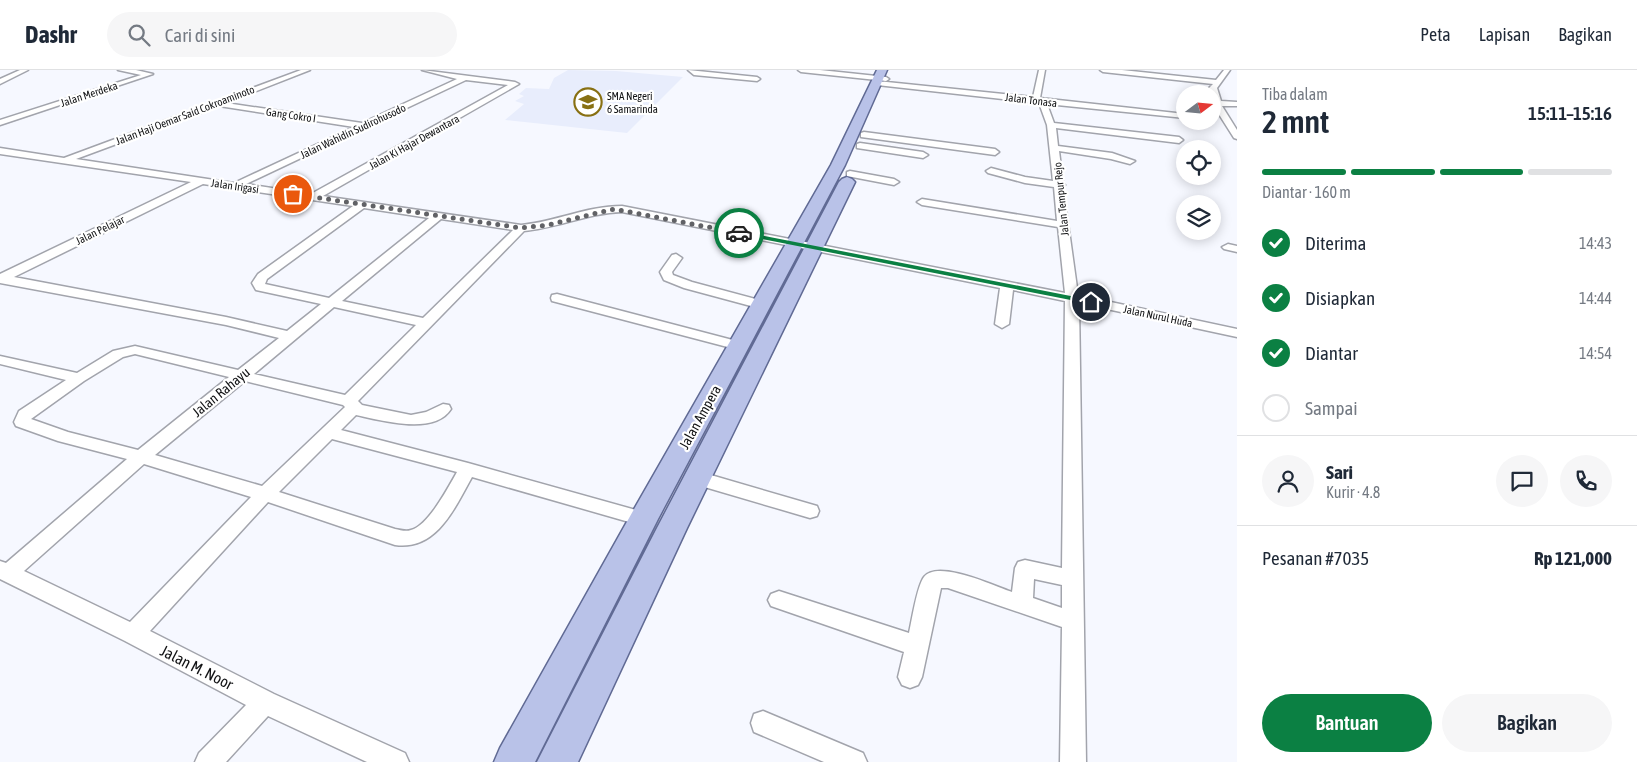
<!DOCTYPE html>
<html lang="id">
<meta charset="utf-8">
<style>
body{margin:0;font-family:"Asap Condensed",sans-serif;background:#f6f6f7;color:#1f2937;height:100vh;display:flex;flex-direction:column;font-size:19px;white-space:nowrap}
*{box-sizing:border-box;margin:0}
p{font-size:16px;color:#747a83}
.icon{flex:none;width:28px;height:28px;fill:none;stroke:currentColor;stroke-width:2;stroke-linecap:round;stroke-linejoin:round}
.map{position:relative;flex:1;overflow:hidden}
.panel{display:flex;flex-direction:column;background:#fff;width:400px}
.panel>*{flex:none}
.needle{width:32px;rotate:74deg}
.fabs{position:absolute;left:1176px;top:15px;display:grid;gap:10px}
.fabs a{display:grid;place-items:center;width:45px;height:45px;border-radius:50%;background:#fff;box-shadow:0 2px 12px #0003;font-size:25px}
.pin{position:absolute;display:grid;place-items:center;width:42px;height:42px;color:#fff;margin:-21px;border:2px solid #fff;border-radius:50%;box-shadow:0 1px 5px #0007}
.courier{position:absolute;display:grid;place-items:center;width:50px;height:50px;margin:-25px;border:4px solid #0b8043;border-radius:50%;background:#fff;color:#222;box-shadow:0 1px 6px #0007}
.headline em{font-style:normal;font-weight:600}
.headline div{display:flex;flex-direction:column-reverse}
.headline{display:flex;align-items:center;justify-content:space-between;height:85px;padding:0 25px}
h1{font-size:32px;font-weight:600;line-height:38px}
.bar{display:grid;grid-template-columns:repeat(4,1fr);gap:8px 5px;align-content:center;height:60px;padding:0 25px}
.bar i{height:6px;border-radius:4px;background:#e0e1e3}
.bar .on{background:#0b8043}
.bar p{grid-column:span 4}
.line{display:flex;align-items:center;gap:12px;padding:0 25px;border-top:1px solid #e0e1e3}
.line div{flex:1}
.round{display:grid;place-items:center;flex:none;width:52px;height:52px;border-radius:26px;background:#f6f6f7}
ol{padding:0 25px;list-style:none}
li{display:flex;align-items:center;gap:15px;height:55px}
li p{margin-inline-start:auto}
li .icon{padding:5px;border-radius:50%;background:#0b8043;color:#fff;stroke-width:4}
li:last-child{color:#747a83}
li i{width:28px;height:28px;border:2px solid #e0e1e3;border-radius:50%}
.primary-button{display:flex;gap:10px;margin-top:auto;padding:10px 25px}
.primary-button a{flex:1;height:58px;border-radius:30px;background:#0b8043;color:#fff;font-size:20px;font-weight:600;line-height:58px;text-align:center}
.primary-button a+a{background:#f6f6f7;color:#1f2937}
header{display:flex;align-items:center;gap:30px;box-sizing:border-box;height:70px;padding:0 25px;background:#fff;border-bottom:1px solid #e0e1e3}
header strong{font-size:24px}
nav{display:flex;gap:28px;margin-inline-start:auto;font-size:18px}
.search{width:350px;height:45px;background:#f6f6f7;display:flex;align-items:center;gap:12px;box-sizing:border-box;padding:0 18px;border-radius:28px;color:#747a83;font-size:19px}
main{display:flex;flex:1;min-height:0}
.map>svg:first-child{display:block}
.built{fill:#e8edfc}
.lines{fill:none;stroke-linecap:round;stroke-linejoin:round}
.minor-casing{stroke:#a2a4ac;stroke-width:3}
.primary-casing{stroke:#606a94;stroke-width:3}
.minor{fill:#fff;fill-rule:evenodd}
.primary{fill:#b9c2e8;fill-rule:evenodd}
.route{fill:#0b8043}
.done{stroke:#616266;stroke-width:5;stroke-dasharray:0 9}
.labels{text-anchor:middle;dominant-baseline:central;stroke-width:4.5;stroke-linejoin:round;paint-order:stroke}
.far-street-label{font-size:11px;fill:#111214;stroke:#fff}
.far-poi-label{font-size:11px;fill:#111214;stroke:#fff;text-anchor:start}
.street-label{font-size:14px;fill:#111214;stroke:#fff}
.near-street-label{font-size:16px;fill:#111214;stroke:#fff}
</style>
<header>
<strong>Dashr</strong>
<div class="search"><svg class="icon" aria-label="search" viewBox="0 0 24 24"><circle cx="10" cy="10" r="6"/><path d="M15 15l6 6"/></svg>Cari di sini</div>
<nav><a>Peta</a><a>Lapisan</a><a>Bagikan</a></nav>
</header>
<main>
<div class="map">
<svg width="1237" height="692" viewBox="0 0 1237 692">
<rect width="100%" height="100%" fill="#f6f8ff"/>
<path class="built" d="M 568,0 L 616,1 L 683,7 L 627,63 L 505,50 L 524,34 L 515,31 L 524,26 L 519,24 L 526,18 L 549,19 L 554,8 Z"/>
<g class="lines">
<g class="minor-casing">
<path id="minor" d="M 20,0 L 28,0 L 0,14 L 0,9 Z
M 118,0 L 136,0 L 153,4 L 0,55 L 0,50 L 141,5 Z
M 301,0 L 310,0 L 226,33 L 362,53 L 457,9 L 422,0 L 515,12 L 519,14 L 323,126 L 521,155 C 555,152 587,136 622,136 L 1065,223 L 1058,157 L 922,135 L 917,132 L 922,129 L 1057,151 L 1054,117 L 1025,113 L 988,103 L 986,101 L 991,98 L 1025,107 L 1053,111 L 1047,55 L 1039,33 L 877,15 L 873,13 L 877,11 L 1033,27 L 1039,0 L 1045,0 L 1040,28 L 1185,44 L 1185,48 L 1047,34 L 1054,53 L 1179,67 L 1183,70 L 1179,73 L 1056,58 L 1058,76 L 1112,83 L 1135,91 L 1130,94 L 1111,89 L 1059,81 L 1063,113 L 1065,115 L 1063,117 L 1078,225 L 1237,259 L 1237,267 L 1079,233 L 1086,692 L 1060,692 L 1062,557 L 948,518 L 941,518 L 922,607 L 918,615 L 910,618 L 902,615 L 898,607 L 904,582 L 771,536 L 768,530 L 771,524 L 779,521 L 909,563 C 912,550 917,516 924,507 C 937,489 995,516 1012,522 L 1015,498 L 1018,492 L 1025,490 L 1062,498 L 1065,231 L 1013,220 L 1009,254 L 1002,258 L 995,254 L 1000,218 L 622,142 C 588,143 558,158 524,161 L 358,331 L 362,335 L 411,345 L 426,342 L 443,334 L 449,335 L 451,339 C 434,366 381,350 356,345 L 341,360 L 468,393 L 643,442 L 650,444 L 653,449 L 650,454 L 643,456 L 472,407 C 455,437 437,481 395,475 L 268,432 L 150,561 L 274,624 L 405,683 L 409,692 L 367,692 L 268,646 L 226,692 L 195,692 L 199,683 L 246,635 L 125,571 L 0,509 L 0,491 L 6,493 L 127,389 L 58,371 L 16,356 L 14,352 L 19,341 L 66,310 L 0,294 L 0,286 L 77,303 L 113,281 L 135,276 L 238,300 L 279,268 L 226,255 L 0,213 L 0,204 L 191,112 L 0,84 L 0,78 L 64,88 ZM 466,10 L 508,15 L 311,124 L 246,114 ZM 219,36 L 354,57 L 234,113 L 76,89 ZM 203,114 L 353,136 L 258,204 L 252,213 L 256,220 L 321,234 L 287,261 L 226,247 L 14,207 ZM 364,138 L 429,148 L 329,228 L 265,214 L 267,209 ZM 441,149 L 513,160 L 423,248 L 342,231 ZM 334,237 L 416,255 L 345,325 L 254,304 ZM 135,284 L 229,307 L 138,380 L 68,362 L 31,349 L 84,311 L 123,287 ZM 245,311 L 343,335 L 345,337 L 262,416 L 155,385 ZM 332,369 L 457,402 C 448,418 428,456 411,460 C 406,462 400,460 395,459 L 279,422 ZM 144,394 L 251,427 L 130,552 L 24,501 ZM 1034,509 L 1062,515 L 1062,538 L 1033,528 Z
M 688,0 L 757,7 L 760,9 L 757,11 L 694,5 Z
M 798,0 L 820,0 L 886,7 L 889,9 L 886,11 L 801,2 Z
M 1100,0 L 1122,0 L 1216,10 L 1224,0 L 1230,0 L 1217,18 L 1221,31 L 1237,32 L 1237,36 L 1222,36 L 1237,60 L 1237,69 L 1234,68 L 1215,38 L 1209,18 L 1213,14 L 1103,2 Z
M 864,62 L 995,79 L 999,82 L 995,85 L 861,67 L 861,63 Z
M 860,73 L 923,82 L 928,85 L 923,88 L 857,78 L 857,74 Z
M 850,101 L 894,109 L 899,112 L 894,115 L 847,106 L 847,102 Z
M 1228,174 L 1237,176 L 1237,182 L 1224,179 L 1222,177 Z
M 676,184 L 682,188 L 672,202 L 673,205 L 692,212 L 767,232 L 769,235 L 762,239 L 684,218 L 664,210 L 660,202 L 672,185 Z
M 557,224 L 744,273 L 746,276 L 744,279 L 739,280 L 552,231 L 551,228 L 552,225 Z
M 697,401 L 817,436 L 819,441 L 817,446 L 810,448 L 691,413 L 688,408 L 691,403 Z
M 763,641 L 863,683 L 867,692 L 824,692 L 754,662 L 751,653 L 754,644 Z"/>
</g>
<g class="primary-casing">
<path id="primary" d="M 877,0 L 887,0 L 845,95 L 658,449 L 535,692 L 494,692 L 500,678 L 633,441 L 831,95 Z
M 847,107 L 852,109 L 855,112 L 687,458 L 578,692 L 537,692 L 657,458 L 839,112 L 842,109 Z"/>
</g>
<use href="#minor" class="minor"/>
<use href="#primary" class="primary"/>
</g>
<path class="route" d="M 739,161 L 1091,230 L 1094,232 L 1091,234 L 737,164 Z"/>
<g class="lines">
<path class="done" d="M 293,124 L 521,158 L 548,155 L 614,139 L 739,163"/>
</g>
<defs>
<g id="school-ring" transform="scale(1.4375)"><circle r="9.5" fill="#fff" stroke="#887012" stroke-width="1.5"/><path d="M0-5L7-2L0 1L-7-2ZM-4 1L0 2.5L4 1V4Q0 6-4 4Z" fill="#887012"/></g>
</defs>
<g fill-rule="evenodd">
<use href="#school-ring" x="588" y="32"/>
</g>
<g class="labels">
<g class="far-street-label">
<text transform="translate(89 24) rotate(-18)">Jalan Merdeka</text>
<text transform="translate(1031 30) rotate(7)">Jalan Tonasa</text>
<text transform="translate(185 45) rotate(-21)">Jalan Haji Oemar Said Cokroaminoto</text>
<text transform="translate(291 45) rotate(8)">Gang Cokro I</text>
<text transform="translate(353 61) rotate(-25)">Jalan Wahidin Sudirohusodo</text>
<text transform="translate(414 72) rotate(-29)">Jalan Ki Hajar Dewantara</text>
<text transform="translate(235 116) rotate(8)">Jalan Irigasi</text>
<text transform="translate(1061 129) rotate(-96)">Jalan Tempur Rejo</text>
<text transform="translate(100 160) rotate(-26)">Jalan Pelajar</text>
<text transform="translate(1158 246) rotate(12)">Jalan Nurul Huda</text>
</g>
<g class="far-poi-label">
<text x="607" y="26">SMA Negeri<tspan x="607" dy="13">6 Samarinda</tspan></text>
</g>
<g class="street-label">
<text transform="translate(221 322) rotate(-39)">Jalan Rahayu</text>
<text transform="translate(700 347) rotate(-61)">Jalan Ampera</text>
</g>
<g class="near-street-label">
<text transform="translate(197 597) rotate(27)">Jalan M. Noor</text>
</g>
</g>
</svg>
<div class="fabs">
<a><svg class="needle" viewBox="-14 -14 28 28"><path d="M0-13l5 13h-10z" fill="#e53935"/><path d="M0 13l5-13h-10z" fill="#747a83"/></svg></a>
<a><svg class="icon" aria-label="locate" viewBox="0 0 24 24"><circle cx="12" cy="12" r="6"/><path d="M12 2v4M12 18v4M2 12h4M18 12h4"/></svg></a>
<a><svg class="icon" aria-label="layers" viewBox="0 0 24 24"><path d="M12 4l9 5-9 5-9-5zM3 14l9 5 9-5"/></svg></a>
</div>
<div class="pin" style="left:293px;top:124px;background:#ea580c"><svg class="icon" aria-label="bag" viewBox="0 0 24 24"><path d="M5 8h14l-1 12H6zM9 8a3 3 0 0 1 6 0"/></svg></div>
<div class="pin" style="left:1091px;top:232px;background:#1f2937"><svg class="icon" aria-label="home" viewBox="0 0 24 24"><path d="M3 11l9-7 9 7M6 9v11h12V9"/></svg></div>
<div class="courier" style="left:739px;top:163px"><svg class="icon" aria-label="car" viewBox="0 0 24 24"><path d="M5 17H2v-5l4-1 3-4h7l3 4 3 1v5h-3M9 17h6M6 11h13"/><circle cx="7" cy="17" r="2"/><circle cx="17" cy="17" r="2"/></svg></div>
</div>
<section class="panel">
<div class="headline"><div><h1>2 mnt</h1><p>Tiba dalam</p></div><em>15:11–15:16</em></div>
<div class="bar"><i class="on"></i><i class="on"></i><i class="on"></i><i></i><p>Diantar · 160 m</p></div>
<ol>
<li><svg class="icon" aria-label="check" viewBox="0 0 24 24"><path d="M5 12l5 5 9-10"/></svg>Diterima<p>14:43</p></li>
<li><svg class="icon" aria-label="check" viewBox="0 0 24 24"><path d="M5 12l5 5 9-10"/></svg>Disiapkan<p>14:44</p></li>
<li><svg class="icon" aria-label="check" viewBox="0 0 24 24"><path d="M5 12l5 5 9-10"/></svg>Diantar<p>14:54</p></li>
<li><i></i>Sampai</li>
</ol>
<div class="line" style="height:90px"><a class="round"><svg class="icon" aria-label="person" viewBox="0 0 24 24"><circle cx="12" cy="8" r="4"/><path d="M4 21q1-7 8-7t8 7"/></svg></a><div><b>Sari</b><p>Kurir · 4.8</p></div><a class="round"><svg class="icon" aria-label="chat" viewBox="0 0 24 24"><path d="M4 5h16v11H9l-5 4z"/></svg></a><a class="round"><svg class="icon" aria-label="phone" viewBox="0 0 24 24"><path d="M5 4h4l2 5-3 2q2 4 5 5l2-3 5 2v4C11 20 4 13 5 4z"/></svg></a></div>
<div class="line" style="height:65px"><div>Pesanan #7035</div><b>Rp 121,000</b></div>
<div class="primary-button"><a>Bantuan</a><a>Bagikan</a></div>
</section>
</main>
